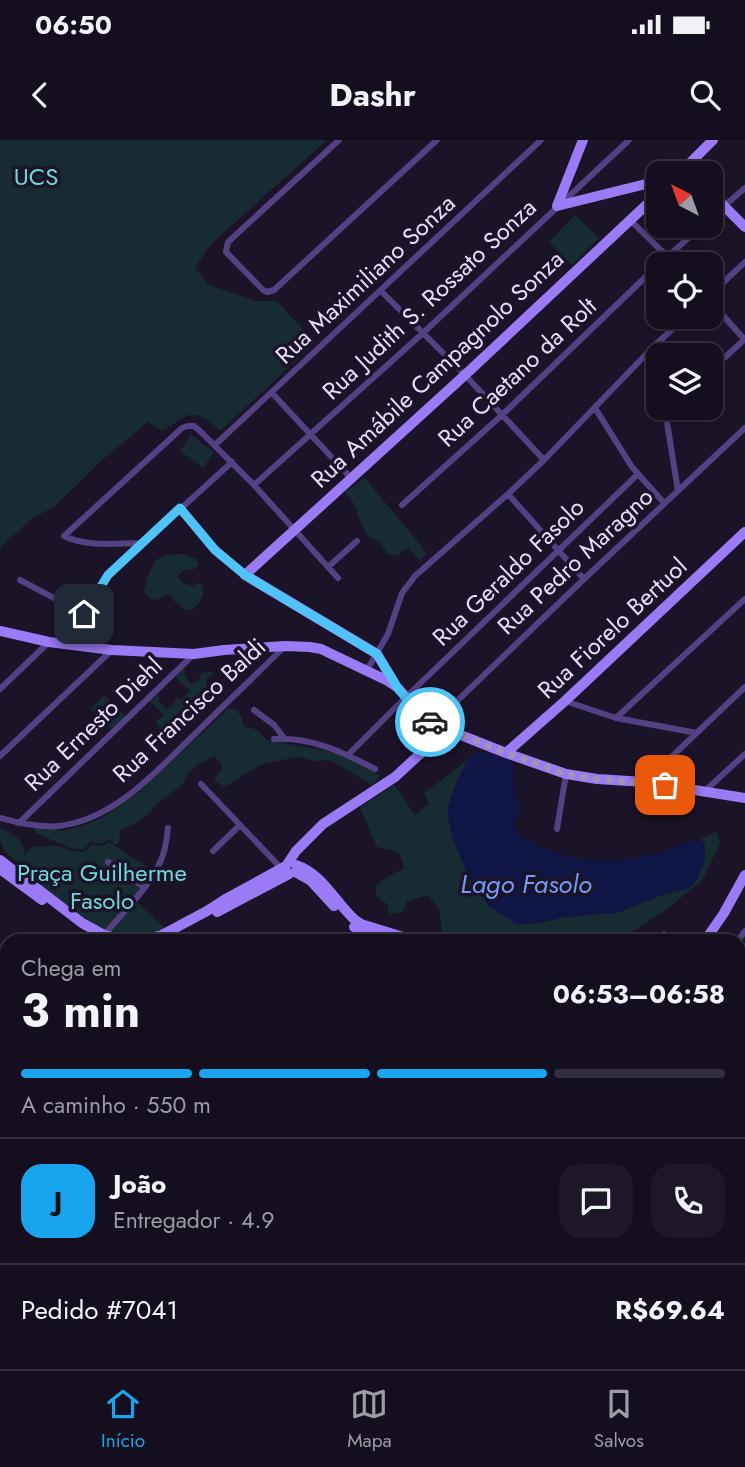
<!DOCTYPE html>
<html lang="pt">
<meta charset="utf-8">
<style>
body{margin:0;font-family:Jost,sans-serif;background:#1d1727;color:#f1f3f6;height:100vh;display:flex;flex-direction:column;font-size:26px;white-space:nowrap}
*{box-sizing:border-box;margin:0}
p{font-size:23px;color:#9d9ca4}
.icon{flex:none;width:38px;height:38px;fill:none;stroke:currentColor;stroke-width:2;stroke-linecap:round;stroke-linejoin:round}
.map{position:relative;flex:1;overflow:hidden}
.sheet{position:absolute;left:0px;top:794px;width:746px;height:436px;display:flex;flex-direction:column;background:#140e1e;border-radius:21px 21px 0 0;box-shadow:0 4px 10px #0003,0 0 0 2px #332e3c}
.sheet>*{flex:none}
.needle{width:46px;rotate:319deg}
.tools{position:absolute;left:646px;top:21px;display:grid;gap:14px}
.tools a{display:grid;place-items:center;width:77px;height:77px;border-radius:14px;background:#140e1e;box-shadow:0 4px 10px #0003,0 0 0 2px #332e3c;font-size:35px}
.pin{position:absolute;display:grid;place-items:center;width:60px;height:60px;color:#fff;margin:-30px;border-radius:14px;box-shadow:0 4px 10px #0006}
.courier{position:absolute;display:grid;place-items:center;width:70px;height:70px;margin:-35px;border:5px solid #4fc3f7;border-radius:50%;background:#fff;color:#222;box-shadow:0 2px 9px #0007}
.head em{font-style:normal;font-weight:700}
.head div{display:flex;flex-direction:column-reverse}
.head{display:flex;align-items:center;justify-content:space-between;height:119px;padding:0 21px}
h1{font-size:46px;font-weight:700;line-height:52px}
.bar{display:grid;grid-template-columns:repeat(4,1fr);gap:10px 7px;align-content:center;height:84px;padding:0 21px}
.bar i{height:9px;border-radius:5px;background:#332e3c}
.bar .selected{background:#18a5ed}
.bar p{grid-column:span 4}
.line{display:flex;align-items:center;gap:18px;padding:0 21px;border-top:2px solid #332e3c}
.line div{flex:1}
.round{display:grid;place-items:center;flex:none;width:74px;height:74px;border-radius:21px;background:#1d1727}
.status{display:flex;justify-content:space-between;align-items:center;height:49px;padding:0 35px;background:#140e1e;direction:ltr}
.status svg{height:19px;fill:currentColor}
header{display:flex;justify-content:space-between;align-items:center;height:91px;padding:0 21px;background:#140e1e;font-size:32px;font-weight:700}
.dock{display:flex;justify-content:space-around;align-items:center;height:98px;border-top:2px solid #332e3c;background:#140e1e;font-size:19px;color:#9d9ca4}
.dock a{display:grid;justify-items:center;gap:4px}
.dock .selected{color:#18a5ed}
.map>svg:first-child{display:block}
.green{fill:#162c32}
.water{fill:#0f1645}
.lines{fill:none;stroke-linecap:round;stroke-linejoin:round}
.street{stroke:#544184;stroke-width:6}
.secondary{stroke:#9b7bf5;stroke-width:10}
.highway{stroke:#f36184;stroke-width:12}
.done{stroke:#a096b2;stroke-width:7;stroke-dasharray:0 12.6}
.route{stroke:#4fc3f7;stroke-width:9}
.labels{text-anchor:middle;dominant-baseline:central;stroke-width:7;stroke-linejoin:round;paint-order:stroke}
.park-label{font-size:24px;fill:#6dd8d7;stroke:#1b1328}
.street-label{font-size:24px;fill:#e8ddfc;stroke:#1b1328}
.water-label{font-size:26px;font-style:italic;fill:#739af4;stroke:#1b1328}
</style>
<div class="status"><b>06:50</b><svg viewBox="0 0 49 12"><path d="M0 12V9h3v3zM5 12V6h3v6zM10 12V3h3v9zM15 12V0h3v12zM26 1h20v11H26zM47 4h2v5h-2z"/></svg></div>
<header><svg class="icon" aria-label="back" viewBox="0 0 24 24"><path d="M15 5l-7 7 7 7"/></svg>Dashr<svg class="icon" aria-label="search" viewBox="0 0 24 24"><circle cx="10" cy="10" r="6"/><path d="M15 15l6 6"/></svg></header>
<div class="map">
<svg width="745" height="1229" viewBox="0 0 745 1229">
<rect width="100%" height="100%" fill="#1b1328"/>
<path class="green" d="M 0,0 L 327,0 L 211,104 L 195,127 L 208,145 L 256,161 L 277,161 L 315,203 L 220,291 C 211,281 200,272 186,276 C 177,279 171,288 162,291 L 148,282 L 101,321 L 54,367 L 32,378 L 0,408 Z
M 575,75 L 599,98 L 572,125 L 549,102 Z
M 191,295 L 214,312 L 203,328 L 180,311 Z
M 365,338 L 427,413 L 420,421 L 408,408 L 397,416 L 388,414 L 379,402 L 366,394 L 358,376 L 355,365 L 345,352 Z
M 184,414 L 196,419 L 199,424 L 195,429 L 185,430 L 178,435 L 178,438 C 183,443 186,445 193,446 L 197,443 L 202,443 C 206,454 201,461 194,469 L 185,470 L 175,462 L 170,455 L 167,454 L 156,460 L 151,459 L 144,452 C 152,424 151,413 184,414 Z
M 181,528 L 186,530 L 184,535 L 189,542 L 192,544 L 199,539 L 201,533 L 209,532 L 215,533 L 207,538 L 206,554 L 179,572 L 176,581 L 173,584 L 174,587 L 168,593 L 166,591 L 157,598 L 154,596 L 146,604 L 160,590 L 156,581 L 164,575 L 150,561 L 151,559 L 158,555 L 160,559 L 159,562 L 167,569 L 175,563 L 174,561 L 177,558 L 180,560 L 190,551 L 174,535 Z
M 104,555 L 126,577 L 112,590 L 91,569 Z
M 228,569 L 235,569 L 241,576 L 244,586 L 257,590 L 267,600 L 332,612 L 358,623 L 380,636 L 372,645 L 330,620 L 316,621 L 297,617 L 262,624 L 224,647 L 214,640 L 222,628 L 221,623 L 214,616 L 199,624 L 188,634 L 183,644 L 157,664 L 150,673 L 135,683 L 121,690 L 118,704 L 114,704 L 110,699 L 101,704 L 91,702 L 83,710 L 70,708 L 36,693 L 34,688 L 44,687 L 61,691 L 82,686 L 103,677 L 140,651 Z
M 473,615 L 466,623 L 456,643 L 448,667 L 448,677 L 453,698 L 469,738 L 489,766 L 533,784 L 560,778 L 596,774 L 614,774 L 662,755 L 687,748 L 694,744 L 704,724 L 705,707 L 704,703 L 700,699 L 717,691 L 720,703 L 703,739 L 671,766 L 627,795 L 621,801 L 450,801 L 442,792 L 439,768 L 428,755 L 407,761 L 403,772 L 389,774 L 387,764 L 377,757 L 375,746 L 389,736 L 404,728 L 400,714 L 392,710 L 377,707 L 360,668 L 394,645 L 415,675 L 429,663 L 424,654 Z
M 0,687 L 19,699 L 25,710 L 24,717 L 32,706 L 37,707 L 59,706 L 71,711 L 84,712 L 93,704 L 101,706 L 109,702 L 156,733 L 136,761 L 166,789 L 133,797 L 103,793 L 16,729 L 20,722 C 2,713 0,705 0,687 Z
M 0,921 L 3,924 L 7,921 L 7,1023 L 0,1017 Z"/>
<path class="water" d="M 477,612 C 489,611 501,618 513,620 L 514,650 L 520,667 L 514,686 L 520,696 L 540,707 L 572,717 L 597,721 L 611,721 L 651,715 L 700,699 L 704,703 L 705,707 L 704,724 L 694,744 L 687,748 L 662,755 L 614,774 L 596,774 L 560,778 L 533,784 L 516,784 L 489,766 L 469,738 L 453,698 L 448,677 L 448,667 L 456,643 L 466,623 L 473,615 Z"/>
<g class="lines">
<path class="street" d="M 339,0 L 228,102 L 226,112 L 263,150 L 267,152 L 274,150 L 437,0
M 710,78 L 745,48
M 630,80 L 675,124
M 659,124 L 702,86
M 381,151 L 465,235 L 544,320
M 710,155 L 745,122
M 710,161 L 745,200
M 710,231 L 745,199
M 272,253 L 351,338
M 595,268 L 632,327 L 664,363
M 670,268 L 666,272 L 666,276 L 678,351
M 215,305 L 541,0
M 254,345 L 423,193 L 629,0
M 508,354 L 584,439
M 402,365 L 502,275 L 658,125
M 180,368 L 215,409 L 245,435
M 144,403 C 117,403 89,408 64,396 L 182,288 L 188,286 L 194,286 L 200,291 L 254,345 L 328,427 L 357,401
M 328,427 L 338,438
M 20,440 L 84,474
M 68,504 L 103,441 L 108,435 L 232,322
M 367,530 L 388,494 L 402,453 L 415,436 L 508,354 L 544,320 L 656,204 L 686,177
M 0,549 L 49,502
M 565,561 L 616,578 L 697,593
M 254,570 L 274,585 L 285,599
M 616,578 L 745,459
M 433,584 L 584,439 L 745,288
M 274,599 C 311,597 343,612 375,629
M 349,614 L 406,557 L 637,335
M 0,616 L 112,510
M 645,642 L 745,547
M 201,644 L 281,728
M 706,650 L 745,614
M 0,678 C 18,683 40,688 59,686 C 117,679 159,628 199,590 C 227,562 256,535 284,507
M 19,683 L 194,514
M 557,689 L 566,634
M 213,711 L 240,685
M 108,722 L 144,747
M 664,794 L 681,802
M 101,799 C 122,772 151,748 163,715 C 166,706 167,697 168,688
M 737,802 L 745,791
M 738,868 L 745,862
M 345,1229 L 351,1223"/>
<path class="secondary" d="M 680,33 L 713,0
M 710,52 L 745,87
M 557,66 L 658,41
M 557,66 L 583,0
M 0,491 L 49,502 L 112,510 L 194,514 L 224,510 L 285,506 L 310,507 L 321,509 L 388,541 L 397,547 L 406,557 L 418,573 L 433,584 L 506,613 L 566,634 L 597,639 L 645,642 L 745,658
M 395,544 L 377,514 L 245,435 L 465,235 L 658,54
M 506,613 L 565,561 L 745,392
M 0,720 L 82,783 L 104,795 L 124,800 L 142,800 L 162,795 L 207,771 L 224,760 L 286,726
M 288,723 L 296,711 L 323,684 L 395,637 L 421,613 L 443,588
M 296,725 C 323,734 335,762 355,780 L 361,784 L 419,802
M 0,729 L 42,760
M 295,732 L 311,741 L 334,766
M 217,772 L 289,734
M 354,787 L 369,794 L 393,802
M 704,802 L 724,773 L 745,735
M 738,956 L 745,956
M 738,968 L 745,970
M 738,983 L 745,977
M 0,1165 L 7,1166
M 82,1223 L 83,1229
M 33,1229 L 34,1223
M 251,1229 L 257,1223
M 462,1229 L 469,1223"/>
<path class="highway" d="M 0,1044 L 7,1054
M 60,1223 L 61,1229"/>
</g>
<g class="lines">
<path class="done" d="M 430,582 L 506,613 L 566,634 L 597,639 L 665,645"/>
<path class="route" d="M 84,474 L 108,435 L 180,368 L 215,410 L 245,435 L 377,514 L 397,547 L 418,573 L 430,582"/>
</g>
<g class="labels">
<g class="park-label">
<text x="36" y="36">UCS</text>
<text x="102" y="732">Praça Guilherme<tspan x="102" dy="28">Fasolo</tspan></text>
</g>
<g class="street-label">
<text transform="translate(365 139) rotate(-43)">Rua Maximiliano Sonza</text>
<text transform="translate(429 159) rotate(-43)">Rua Judith S. Rossato Sonza</text>
<text transform="translate(437 229) rotate(-43)">Rua Amábile Campagnolo Sonza</text>
<text transform="translate(517 232) rotate(-43)">Rua Caetano da Rolt</text>
<text transform="translate(575 421) rotate(-43)">Rua Pedro Maragno</text>
<text transform="translate(508 432) rotate(-44)">Rua Geraldo Fasolo</text>
<text transform="translate(612 488) rotate(-43)">Rua Fiorelo Bertuol</text>
<text transform="translate(189 570) rotate(-43)">Rua Francisco Baldi</text>
<text transform="translate(93 584) rotate(-44)">Rua Ernesto Diehl</text>
</g>
<g class="water-label">
<text x="526" y="744">Lago Fasolo</text>
</g>
</g>
</svg>
<div class="tools">
<a><svg class="needle" viewBox="-14 -14 28 28"><path d="M0-13l5 13h-10z" fill="#e53935"/><path d="M0 13l5-13h-10z" fill="#9d9ca4"/></svg></a>
<a><svg class="icon" aria-label="locate" viewBox="0 0 24 24"><circle cx="12" cy="12" r="6"/><path d="M12 2v4M12 18v4M2 12h4M18 12h4"/></svg></a>
<a><svg class="icon" aria-label="layers" viewBox="0 0 24 24"><path d="M12 4l9 5-9 5-9-5zM3 14l9 5 9-5"/></svg></a>
</div>
<div class="pin" style="left:665px;top:645px;background:#ea580c"><svg class="icon" aria-label="bag" viewBox="0 0 24 24"><path d="M5 8h14l-1 12H6zM9 8a3 3 0 0 1 6 0"/></svg></div>
<div class="pin" style="left:84px;top:474px;background:#1f2937"><svg class="icon" aria-label="home" viewBox="0 0 24 24"><path d="M3 11l9-7 9 7M6 9v11h12V9"/></svg></div>
<div class="courier" style="left:430px;top:582px"><svg class="icon" aria-label="car" viewBox="0 0 24 24"><path d="M5 17H2v-5l4-1 3-4h7l3 4 3 1v5h-3M9 17h6M6 11h13"/><circle cx="7" cy="17" r="2"/><circle cx="17" cy="17" r="2"/></svg></div>
<section class="sheet">
<div class="head"><div><h1>3 min</h1><p>Chega em</p></div><em>06:53–06:58</em></div>
<div class="bar"><i class="selected"></i><i class="selected"></i><i class="selected"></i><i></i><p>A caminho · 550 m</p></div>
<div class="line" style="height:126px"><b class="round" style="background:#18a5ed;color:#111">J</b><div><b>João</b><p>Entregador · 4.9</p></div><a class="round"><svg class="icon" aria-label="chat" viewBox="0 0 24 24"><path d="M4 5h16v11H9l-5 4z"/></svg></a><a class="round"><svg class="icon" aria-label="phone" viewBox="0 0 24 24"><path d="M5 4h4l2 5-3 2q2 4 5 5l2-3 5 2v4C11 20 4 13 5 4z"/></svg></a></div>
<div class="line" style="height:91px"><div>Pedido #7041</div><b>R$69.64</b></div>
</section>
</div>
<nav class="dock">
<a class="selected"><svg class="icon" aria-label="home" viewBox="0 0 24 24"><path d="M3 11l9-7 9 7M6 9v11h12V9"/></svg>Início</a>
<a><svg class="icon" aria-label="map" viewBox="0 0 24 24"><path d="M3 6l6-2 6 2 6-2v14l-6 2-6-2-6 2zM9 4v14M15 6v14"/></svg>Mapa</a>
<a><svg class="icon" aria-label="saved" viewBox="0 0 24 24"><path d="M7 4h10v16l-5-4-5 4z"/></svg>Salvos</a>
</nav>
